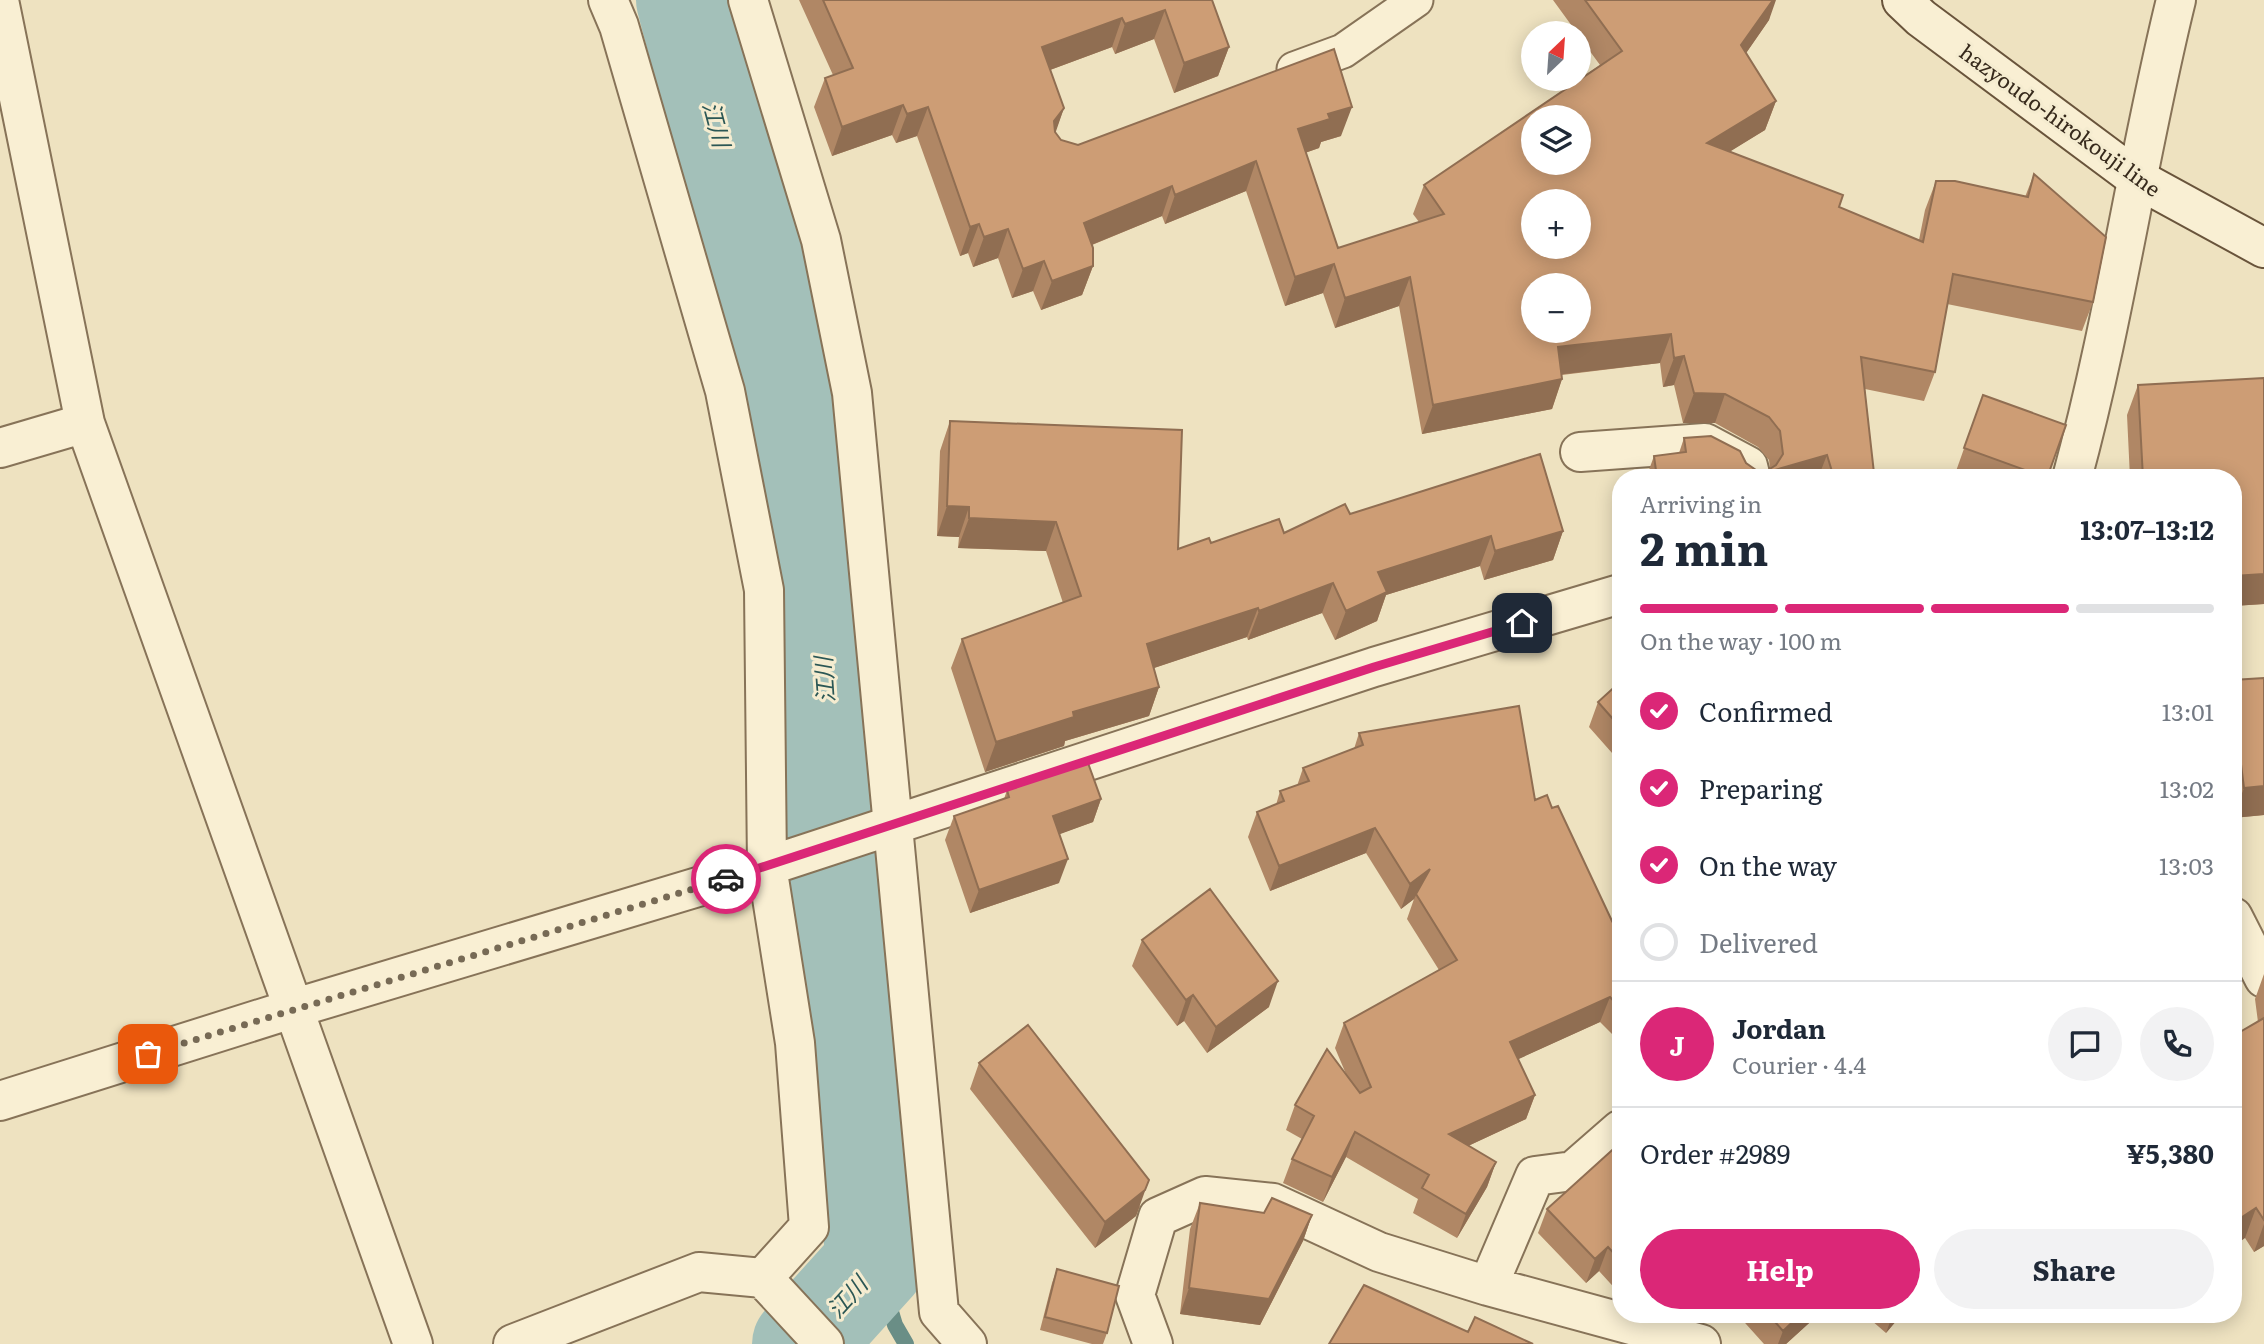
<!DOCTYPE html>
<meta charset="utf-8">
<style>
body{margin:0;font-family:Literata,"Noto Sans JP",serif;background:#f2f2f3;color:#1f2937;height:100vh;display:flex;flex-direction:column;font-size:26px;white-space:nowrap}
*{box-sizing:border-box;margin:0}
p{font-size:23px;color:#747a83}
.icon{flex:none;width:38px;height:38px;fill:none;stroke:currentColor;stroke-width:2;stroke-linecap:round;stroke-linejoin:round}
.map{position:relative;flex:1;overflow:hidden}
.side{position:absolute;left:1612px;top:469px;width:630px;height:854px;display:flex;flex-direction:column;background:#fff;border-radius:28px;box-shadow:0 4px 18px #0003}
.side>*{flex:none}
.needle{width:46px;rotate:25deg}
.controls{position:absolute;left:1521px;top:21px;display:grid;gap:14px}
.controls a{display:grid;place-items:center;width:70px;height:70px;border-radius:50%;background:#fff;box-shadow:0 4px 18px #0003;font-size:35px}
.pin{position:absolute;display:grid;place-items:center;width:60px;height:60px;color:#fff;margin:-30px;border-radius:14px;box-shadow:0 4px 10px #0006}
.courier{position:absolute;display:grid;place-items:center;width:70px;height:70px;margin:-35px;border:5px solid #db2777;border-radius:50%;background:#fff;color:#222;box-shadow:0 2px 9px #0007}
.head em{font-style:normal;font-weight:700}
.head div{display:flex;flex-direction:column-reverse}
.head{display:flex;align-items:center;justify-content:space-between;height:119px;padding:0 28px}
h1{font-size:46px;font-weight:700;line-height:52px}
.bar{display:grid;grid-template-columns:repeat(4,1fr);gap:10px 7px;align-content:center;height:84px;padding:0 28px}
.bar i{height:9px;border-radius:5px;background:#e0e1e3}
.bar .active{background:#db2777}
.bar p{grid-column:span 4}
.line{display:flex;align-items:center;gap:18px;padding:0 28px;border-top:2px solid #e0e1e3}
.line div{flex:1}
.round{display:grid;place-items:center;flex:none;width:74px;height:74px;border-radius:37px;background:#f2f2f3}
ol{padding:0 28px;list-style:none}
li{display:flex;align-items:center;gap:21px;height:77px}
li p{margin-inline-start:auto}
li .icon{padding:7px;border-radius:50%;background:#db2777;color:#fff;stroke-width:4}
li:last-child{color:#747a83}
li i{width:38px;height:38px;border:4px solid #e0e1e3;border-radius:50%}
.primary-button{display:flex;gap:14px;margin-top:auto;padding:14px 28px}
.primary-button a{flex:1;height:80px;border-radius:42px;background:#db2777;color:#fff;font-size:28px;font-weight:700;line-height:80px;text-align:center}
.primary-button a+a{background:#f2f2f3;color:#1f2937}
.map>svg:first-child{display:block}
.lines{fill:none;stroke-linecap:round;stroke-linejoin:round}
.stream{stroke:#6a8e86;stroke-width:16}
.river{stroke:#a3c0b9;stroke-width:100}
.service-casing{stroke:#877358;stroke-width:37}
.minor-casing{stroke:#877358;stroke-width:42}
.secondary-casing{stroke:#69543b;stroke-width:42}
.service{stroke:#f9efd3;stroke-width:33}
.minor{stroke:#f9efd3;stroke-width:38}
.secondary{stroke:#f9efd3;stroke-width:38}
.wall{fill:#b08765}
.shaded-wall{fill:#906e52}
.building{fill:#cd9d75;stroke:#906e52;stroke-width:2;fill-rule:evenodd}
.done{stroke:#776a55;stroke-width:7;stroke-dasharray:0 12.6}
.route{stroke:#db2777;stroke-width:9}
.labels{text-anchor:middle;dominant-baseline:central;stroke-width:6;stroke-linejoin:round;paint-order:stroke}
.street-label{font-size:21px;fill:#372a1c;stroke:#f5ecd0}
.water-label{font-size:23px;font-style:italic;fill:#2b5755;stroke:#f5ecd0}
</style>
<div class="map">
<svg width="2264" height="1344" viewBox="0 0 2264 1344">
<rect width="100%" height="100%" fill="#eee2c0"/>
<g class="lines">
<path class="stream" d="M 876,1262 L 895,1325 L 906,1344"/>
<path class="river" d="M 686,0 L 781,363 L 817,573 L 831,805 L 876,1262 L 802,1344"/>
<g class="service-casing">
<path id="service" d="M 1294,69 L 1343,51 L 1416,0"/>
</g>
<g class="minor-casing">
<path id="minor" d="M 608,0 L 619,26 L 725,391 L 764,590 L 767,866 L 795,1043 L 809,1227 L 763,1278 L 824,1344
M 748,0 L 821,240 L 852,393 L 939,1312 L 967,1344
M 0,5 L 85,423 L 413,1344
M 0,448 L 85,423
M 1580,452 L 1705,443 L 1748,466 L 1751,478
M 2072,478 C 2115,320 2137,158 2176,0
M 2233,917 L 2264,978
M 0,1101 L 295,1008 L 771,865 L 1374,667 L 1620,594
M 1488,1286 L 1535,1176 L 1573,1171 L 1620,1130
M 513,1344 L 699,1272 L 763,1278
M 1153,1344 L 1135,1295 L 1158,1217 L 1205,1196 L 1273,1203 L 1379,1252 L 1488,1286 L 1701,1344"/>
</g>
<g class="secondary-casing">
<path id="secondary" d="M 1902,0 L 1921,18 L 2136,178 L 2264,248"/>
</g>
<use href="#service" class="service"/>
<use href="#minor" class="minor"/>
<use href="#secondary" class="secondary"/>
</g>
<path class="wall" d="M 799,0 L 1212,0 L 1229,47 L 1218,76 L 1174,93 L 1154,39 L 1115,54 L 1112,47 L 1050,70 L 1064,108 L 1055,132 L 1061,140 L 1078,145 L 1341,136 L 1321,142 L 1319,148 L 1305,153 L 1338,248 L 1419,222 L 1413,214 L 1424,185 L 1600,65 L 1578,35 L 1578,33 L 1577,33 L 1553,0 L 1773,0 L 1769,20 L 1746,53 L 1776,101 L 1765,130 L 1730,151 L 1839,207 L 1919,240 L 1925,210 L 1936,181 L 2025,197 L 2034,174 L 2093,302 L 2082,331 L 1947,304 L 1935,372 L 1924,401 L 1865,389 L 1874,473 L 1884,478 L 1646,478 L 1654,456 L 1679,453 L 1684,438 L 1746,463 L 1756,470 L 1768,470 L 1770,468 L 1769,460 L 1758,447 L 1715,423 L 1683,423 L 1674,385 L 1663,387 L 1660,363 L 1562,375 L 1562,379 L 1552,409 L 1422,434 L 1399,306 L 1335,328 L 1323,293 L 1285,306 L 1246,191 L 1165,224 L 1162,216 L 1092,245 L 1093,266 L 1082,295 L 1041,310 L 1033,291 L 1012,298 L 998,258 L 973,267 L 968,253 L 960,256 L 917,136 L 896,143 L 892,135 L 832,156 L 814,107 L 825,78 L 833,75 Z
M 2264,378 L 2264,604 L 2233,606 L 2233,478 L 2130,478 L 2127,415 L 2138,385 Z
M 1983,395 L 2047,478 L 1965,478 L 1955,474 Z
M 950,421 L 1178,549 L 1284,533 L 1350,514 L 1563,531 L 1553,560 L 1484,580 L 1480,566 L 1386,595 L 1377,621 L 1335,640 L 1322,613 L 1248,640 L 1247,637 L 1154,668 L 1159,687 L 1149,716 L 1065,741 L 1064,746 L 985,772 L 951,668 L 962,639 L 1063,603 L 1046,551 L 958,548 L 959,537 L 937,536 L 940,451 Z
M 2233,680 L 2264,815 L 2233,818 Z
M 1620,682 L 1620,762 L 1589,727 L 1598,702 Z
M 1359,733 L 1535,800 L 1552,808 L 1612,921 L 1620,914 L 1620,1042 L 1600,1022 L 1518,1059 L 1535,1095 L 1526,1119 L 1468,1146 L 1496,1162 L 1487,1187 L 1457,1238 L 1413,1213 L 1418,1199 L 1346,1157 L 1323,1202 L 1283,1183 L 1292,1159 L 1302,1139 L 1286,1130 L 1295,1105 L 1346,1074 L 1335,1048 L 1344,1023 L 1439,970 L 1407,919 L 1414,899 L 1401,909 L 1366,853 L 1270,891 L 1248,837 L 1257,812 L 1276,805 L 1280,791 L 1297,786 L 1303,768 L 1354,749 Z
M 1007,790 L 1101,799 L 1093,822 L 1059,834 L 1059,883 L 970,913 L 945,840 L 954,816 L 1004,799 Z
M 1142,940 L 1269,1007 L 1207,1053 L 1184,1021 L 1177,1026 L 1132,966 Z
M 2264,974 L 2264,1246 L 2254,1252 L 2245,1238 L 2233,1037 L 2258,1022 L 2255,999 Z
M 979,1063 L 1140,1206 L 1136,1216 L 1095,1248 L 970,1089 Z
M 1620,1143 L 1620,1294 L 1599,1271 L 1586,1283 L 1538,1233 L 1547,1209 Z
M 1200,1203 L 1264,1213 L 1312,1215 L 1303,1241 L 1260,1325 L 1180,1314 L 1190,1229 Z
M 1057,1269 L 1107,1333 L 1103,1344 L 1092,1344 L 1040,1330 L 1052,1283 Z
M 1737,1314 L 1819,1314 L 1786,1344 L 1764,1344 Z
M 1864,1314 L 1902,1314 L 1886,1333 Z"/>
<path class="shaded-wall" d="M 1773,0 L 1776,0 L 1769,20 L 1731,75 L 1741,45 Z
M 1165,10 L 1154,39 L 1115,54 L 1125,24 Z
M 1122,18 L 1112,47 L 1031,77 L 1042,47 Z
M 1229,47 L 1218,76 L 1174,93 L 1184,63 Z
M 1776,101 L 1765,130 L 1697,172 L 1707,143 Z
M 903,105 L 892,135 L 832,156 L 842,127 Z
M 928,107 L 917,136 L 896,143 L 907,114 Z
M 1352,107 L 1341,136 L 1321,142 L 1319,148 L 1287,159 L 1298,129 L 1328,114 Z
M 1064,108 L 1054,137 L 1054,121 Z
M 1256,161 L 1246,191 L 1165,224 L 1175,195 Z
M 1172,186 L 1162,216 L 1074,252 L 1084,223 Z
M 979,224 L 968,253 L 960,256 L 970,227 Z
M 1008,229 L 998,258 L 973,267 L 984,237 Z
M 1044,261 L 1033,291 L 1012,298 L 1023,269 Z
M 1334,264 L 1323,293 L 1285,306 L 1295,277 Z
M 1093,266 L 1082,295 L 1041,310 L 1052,281 Z
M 1410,277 L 1399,306 L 1335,328 L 1345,298 Z
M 1671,334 L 1660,363 L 1547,376 L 1558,347 Z
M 1684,356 L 1674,385 L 1663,387 L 1674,358 Z
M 1562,379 L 1552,409 L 1422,434 L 1433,405 Z
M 1694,393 L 1725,394 L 1715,423 L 1683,423 Z
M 1827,455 L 1818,478 L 1747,478 Z
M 947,506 L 969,507 L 959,537 L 937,536 Z
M 969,518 L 1056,522 L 1046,551 L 958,548 Z
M 1563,531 L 1553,560 L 1484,580 L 1495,551 Z
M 1491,536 L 1480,566 L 1386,595 L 1377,621 L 1335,640 L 1346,611 L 1378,572 Z
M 2264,574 L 2264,604 L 2233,606 L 2233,576 Z
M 1333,583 L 1322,613 L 1248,640 L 1259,611 Z
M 1258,608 L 1247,637 L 1136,674 L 1147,644 Z
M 1159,687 L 1149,716 L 1065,741 L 1064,746 L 985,772 L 996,742 L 1073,712 Z
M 2264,786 L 2264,815 L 2233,818 L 2244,788 Z
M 1101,799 L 1093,822 L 1044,840 L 1053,816 Z
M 1375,828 L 1366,853 L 1270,891 L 1279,866 Z
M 1068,859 L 1059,883 L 970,913 L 979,890 Z
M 1430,869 L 1414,899 L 1401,909 L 1410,884 Z
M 1278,981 L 1269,1007 L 1207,1053 L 1216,1027 Z
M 1193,995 L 1184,1021 L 1177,1026 L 1186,1000 Z
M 1610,997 L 1600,1022 L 1501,1067 L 1510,1042 Z
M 1535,1095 L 1526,1119 L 1440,1159 L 1449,1134 Z
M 1355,1132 L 1346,1157 L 1323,1202 L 1332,1177 Z
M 1496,1162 L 1487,1187 L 1457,1238 L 1466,1214 Z
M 1149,1180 L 1136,1216 L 1095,1248 L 1105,1222 Z
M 2256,1208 L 2245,1238 L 2233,1247 L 2233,1223 Z
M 1312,1215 L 1303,1241 L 1260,1325 L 1180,1314 L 1189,1288 Z
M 2264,1224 L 2264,1246 L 2254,1252 Z
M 1608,1247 L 1599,1271 L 1586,1283 L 1595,1259 Z
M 1801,1314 L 1819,1314 L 1786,1344 L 1778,1344 L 1783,1331 Z
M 1893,1314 L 1902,1314 L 1886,1333 Z"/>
<path class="building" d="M 823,0 L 1212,0 L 1229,47 L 1184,63 L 1165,10 L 1125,24 L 1122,18 L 1042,47 L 1064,108 L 1054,121 L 1055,132 L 1061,140 L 1078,145 L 1334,49 L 1352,107 L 1328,114 L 1330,119 L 1298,129 L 1338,248 L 1444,214 L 1424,185 L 1622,51 L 1585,0 L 1773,0 L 1741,45 L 1776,101 L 1707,143 L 1843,195 L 1839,207 L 1923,242 L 1936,181 L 1955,181 L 2028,197 L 2034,174 L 2106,237 L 2093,302 L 1953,274 L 1935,372 L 1861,357 L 1874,473 L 1884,472 L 1884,478 L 1834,478 L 1827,455 L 1747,478 L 1657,478 L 1654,456 L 1686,452 L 1684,438 L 1711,436 L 1740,451 L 1746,463 L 1756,470 L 1768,470 L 1776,465 L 1783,454 L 1780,431 L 1769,417 L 1725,394 L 1694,393 L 1684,356 L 1674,358 L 1671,334 L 1558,347 L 1562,379 L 1433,405 L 1410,277 L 1345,298 L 1334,264 L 1295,277 L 1256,161 L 1175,195 L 1172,186 L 1084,223 L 1093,248 L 1093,266 L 1052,281 L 1044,261 L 1023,269 L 1008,229 L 984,237 L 979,224 L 970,227 L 928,107 L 907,114 L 903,105 L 842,127 L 825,78 L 853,68 ZM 1533,117 L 1578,117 L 1578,163 L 1533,163 ZM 1533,201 L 1578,201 L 1578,247 L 1533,247 ZM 1533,285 L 1578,285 L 1578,331 L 1533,331 Z
M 2264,378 L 2264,574 L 2233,576 L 2233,478 L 2143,478 L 2138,385 Z
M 1983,395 L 2066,425 L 2047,478 L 1964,448 Z
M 950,421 L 1182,430 L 1178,549 L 1209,538 L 1211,543 L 1279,519 L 1284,533 L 1345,504 L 1350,514 L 1540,454 L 1563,531 L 1495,551 L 1491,536 L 1378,572 L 1387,592 L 1346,611 L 1333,583 L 1259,611 L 1258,608 L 1147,644 L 1159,687 L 1073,712 L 1074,717 L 996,742 L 962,639 L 1081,596 L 1056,522 L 969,518 L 969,507 L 947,506 Z
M 2264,678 L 2264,786 L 2244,788 L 2236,725 L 2233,725 L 2233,680 Z
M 1620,682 L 1620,727 L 1598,702 Z
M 1519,706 L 1535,800 L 1547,795 L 1552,808 L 1558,806 L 1612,921 L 1620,914 L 1620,1008 L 1610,997 L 1510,1042 L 1535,1095 L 1449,1134 L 1496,1162 L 1466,1214 L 1422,1188 L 1429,1175 L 1355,1132 L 1332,1177 L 1292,1159 L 1314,1116 L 1295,1105 L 1327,1049 L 1360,1093 L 1371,1087 L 1344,1023 L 1457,960 L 1416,894 L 1430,869 L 1410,884 L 1375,828 L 1279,866 L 1257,812 L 1284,801 L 1280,791 L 1309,781 L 1303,768 L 1363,745 L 1359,733 Z
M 1088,763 L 1101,799 L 1053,816 L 1068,859 L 979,890 L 954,816 L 1009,797 L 1007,790 Z
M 1210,889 L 1278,981 L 1216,1027 L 1193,995 L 1186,1000 L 1142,940 Z
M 2264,1018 L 2264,1220 L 2256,1208 L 2233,1223 L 2233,1036 Z
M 1028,1025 L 1149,1180 L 1145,1190 L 1105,1222 L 979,1063 Z
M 1620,1143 L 1620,1260 L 1608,1247 L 1595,1259 L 1547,1209 Z
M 1272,1198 L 1312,1215 L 1269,1299 L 1189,1288 L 1200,1203 L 1264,1213 Z
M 1057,1269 L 1119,1286 L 1107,1333 L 1045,1317 Z
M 1364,1285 L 1468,1332 L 1475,1317 L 1533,1344 L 1329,1344 Z
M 1768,1314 L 1801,1314 L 1783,1331 Z"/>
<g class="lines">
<path class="done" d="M 148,1054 L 726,879"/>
<path class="route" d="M 726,879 L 1374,667 L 1522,623"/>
</g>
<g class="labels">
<g class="street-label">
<text transform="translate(2061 119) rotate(36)">hazyoudo-hirokouji line</text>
</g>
<g class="water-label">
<text transform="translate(718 124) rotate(75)">江川</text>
<text transform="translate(823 680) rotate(-94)">江川</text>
<text transform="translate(846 1296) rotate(-48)">江川</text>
</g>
</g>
</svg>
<div class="controls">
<a><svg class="needle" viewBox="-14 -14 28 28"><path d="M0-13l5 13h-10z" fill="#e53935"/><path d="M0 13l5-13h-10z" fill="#747a83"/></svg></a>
<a><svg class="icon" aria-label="layers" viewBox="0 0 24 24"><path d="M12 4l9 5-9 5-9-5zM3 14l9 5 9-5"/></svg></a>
<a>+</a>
<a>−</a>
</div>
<div class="pin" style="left:148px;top:1054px;background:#ea580c"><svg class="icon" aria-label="bag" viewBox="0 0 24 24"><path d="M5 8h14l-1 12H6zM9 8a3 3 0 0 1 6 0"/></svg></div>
<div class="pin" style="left:1522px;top:623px;background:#1f2937"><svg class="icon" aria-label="home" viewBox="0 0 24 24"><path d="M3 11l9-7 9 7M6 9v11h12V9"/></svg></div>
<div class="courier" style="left:726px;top:879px"><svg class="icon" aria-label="car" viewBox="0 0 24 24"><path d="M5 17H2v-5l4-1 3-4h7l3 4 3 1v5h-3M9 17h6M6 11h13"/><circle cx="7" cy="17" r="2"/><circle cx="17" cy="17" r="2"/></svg></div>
<section class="side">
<div class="head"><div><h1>2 min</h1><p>Arriving in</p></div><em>13:07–13:12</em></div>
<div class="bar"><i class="active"></i><i class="active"></i><i class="active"></i><i></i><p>On the way · 100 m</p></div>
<ol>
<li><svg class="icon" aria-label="check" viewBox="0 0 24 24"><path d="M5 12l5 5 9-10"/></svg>Confirmed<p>13:01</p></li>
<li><svg class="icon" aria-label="check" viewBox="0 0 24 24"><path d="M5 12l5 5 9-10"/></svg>Preparing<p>13:02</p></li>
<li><svg class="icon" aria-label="check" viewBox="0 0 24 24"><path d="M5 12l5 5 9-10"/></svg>On the way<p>13:03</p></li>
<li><i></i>Delivered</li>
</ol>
<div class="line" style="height:126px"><b class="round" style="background:#db2777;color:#fff">J</b><div><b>Jordan</b><p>Courier · 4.4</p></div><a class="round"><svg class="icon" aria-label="chat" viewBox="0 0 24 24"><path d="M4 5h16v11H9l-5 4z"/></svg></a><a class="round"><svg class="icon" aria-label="phone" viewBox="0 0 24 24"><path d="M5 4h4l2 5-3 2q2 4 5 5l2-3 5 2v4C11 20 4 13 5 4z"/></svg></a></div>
<div class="line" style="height:91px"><div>Order #2989</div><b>¥5,380</b></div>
<div class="primary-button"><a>Help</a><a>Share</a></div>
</section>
</div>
